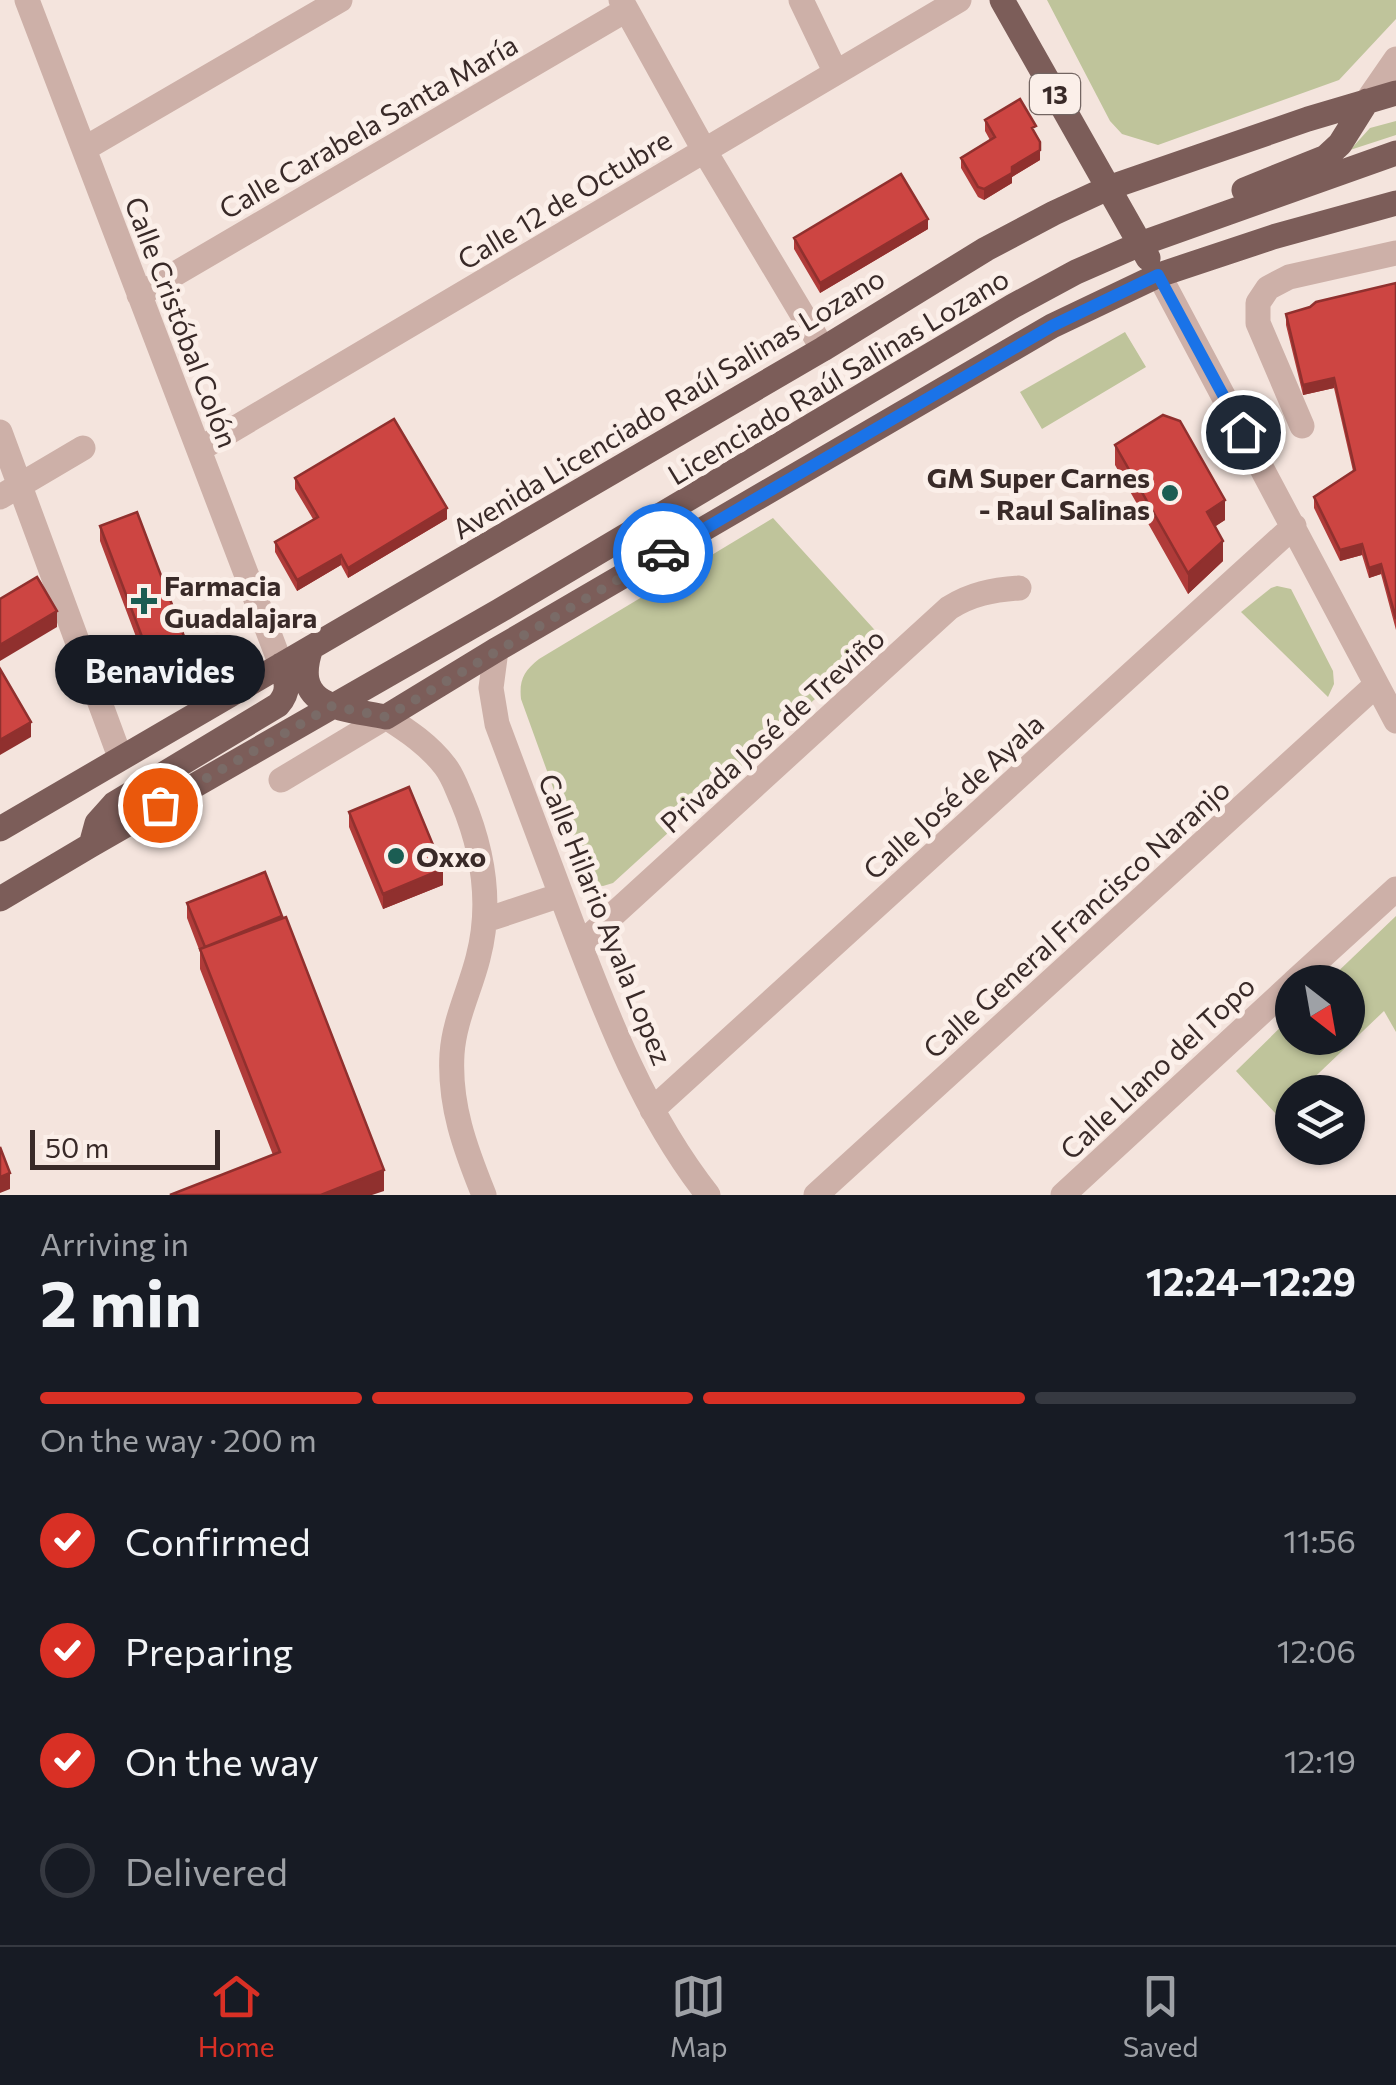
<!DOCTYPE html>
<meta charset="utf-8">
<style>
body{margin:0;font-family:Commissioner,sans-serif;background:#242831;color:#f1f3f6;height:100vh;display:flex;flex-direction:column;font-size:38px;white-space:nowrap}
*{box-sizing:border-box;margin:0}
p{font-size:32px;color:#9ea1a6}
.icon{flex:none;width:55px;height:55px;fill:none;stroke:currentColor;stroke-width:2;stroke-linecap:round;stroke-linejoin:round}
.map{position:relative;height:1195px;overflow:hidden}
.drawer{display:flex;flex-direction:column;background:#171b24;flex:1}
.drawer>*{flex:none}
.needle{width:65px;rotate:149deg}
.tools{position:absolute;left:1275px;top:965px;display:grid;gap:20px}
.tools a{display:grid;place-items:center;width:90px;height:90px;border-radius:50%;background:#171b24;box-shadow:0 2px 8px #0004;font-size:50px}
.scale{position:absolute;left:30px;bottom:25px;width:190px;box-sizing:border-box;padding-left:10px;border:5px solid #392a28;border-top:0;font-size:28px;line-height:35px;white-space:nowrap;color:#392a28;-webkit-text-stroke:8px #fbefe9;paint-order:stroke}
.pin{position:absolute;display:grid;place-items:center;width:85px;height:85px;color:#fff;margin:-42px;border:5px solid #fff;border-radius:50%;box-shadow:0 2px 10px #0007}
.courier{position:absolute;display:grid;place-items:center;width:100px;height:100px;margin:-50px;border:8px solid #1a73e8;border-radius:50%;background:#fff;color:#222;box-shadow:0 2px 12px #0007}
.bubble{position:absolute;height:70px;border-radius:35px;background:#171b24;box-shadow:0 2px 8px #0004;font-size:32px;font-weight:700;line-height:70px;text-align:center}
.summary em{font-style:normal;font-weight:700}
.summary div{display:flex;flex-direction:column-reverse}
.summary{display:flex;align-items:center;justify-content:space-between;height:170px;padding:0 40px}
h1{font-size:65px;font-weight:700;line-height:75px}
.bar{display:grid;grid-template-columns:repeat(4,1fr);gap:15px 10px;align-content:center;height:120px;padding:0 40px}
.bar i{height:12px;border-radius:8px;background:#363941}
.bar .current{background:#d93025}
.bar p{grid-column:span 4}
ol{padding:0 40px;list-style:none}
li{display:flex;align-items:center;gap:30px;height:110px}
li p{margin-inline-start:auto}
li .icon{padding:10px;border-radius:50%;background:#d93025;color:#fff;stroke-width:4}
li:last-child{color:#9ea1a6}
li i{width:55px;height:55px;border:5px solid #363941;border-radius:50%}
.tab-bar{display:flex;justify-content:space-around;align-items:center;height:140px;border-top:2px solid #363941;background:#171b24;font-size:28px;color:#9ea1a6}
.tab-bar a{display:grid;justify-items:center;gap:5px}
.tab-bar .current{color:#d93025}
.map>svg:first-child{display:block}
.green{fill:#bfc49b}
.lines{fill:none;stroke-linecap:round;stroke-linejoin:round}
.minor{stroke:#cdb0a8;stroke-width:25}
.major{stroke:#7c5d59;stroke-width:25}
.wall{fill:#b03b39}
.shaded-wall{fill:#90302e}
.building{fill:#cd4542;stroke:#90302e;stroke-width:2.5}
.done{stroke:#7a6b67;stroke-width:10;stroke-dasharray:0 18}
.route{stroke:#1a73e8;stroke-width:12}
.poi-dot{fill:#1b5d53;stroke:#fbefe9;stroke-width:4}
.labels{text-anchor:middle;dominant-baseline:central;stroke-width:10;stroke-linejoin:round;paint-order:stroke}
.shield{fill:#fbefe9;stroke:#736562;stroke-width:2.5}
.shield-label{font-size:25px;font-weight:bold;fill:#392a28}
.street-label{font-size:28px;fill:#392a28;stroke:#fbefe9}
.poi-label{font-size:28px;font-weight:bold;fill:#392a28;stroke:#fbefe9;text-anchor:start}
</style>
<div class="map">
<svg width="1396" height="1195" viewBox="0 0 1396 1195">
<rect width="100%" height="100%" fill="#f4e4dd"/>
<path class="green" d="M 1047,0 L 1396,0 L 1396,19 L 1339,80 L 1158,145 L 1122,134 L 1110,121 Z
M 1396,121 L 1396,135 L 1350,150 L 1370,128 Z
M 1125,332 L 1146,367 L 1042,429 L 1020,392 Z
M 773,518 L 882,638 L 613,883 L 603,886 L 591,884 L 585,876 L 521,699 C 519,680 524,671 539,659 Z
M 1277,586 L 1291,589 L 1333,671 L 1334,684 L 1328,697 L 1241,612 L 1271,588 Z
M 1396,916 L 1396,1032 L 1384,1011 L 1299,1092 L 1292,1092 L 1292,1099 L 1276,1114 L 1236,1071 L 1292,1016 L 1292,1038 L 1348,1038 L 1348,982 L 1327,982 Z"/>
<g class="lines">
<path class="minor" d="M 27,0 L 281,665
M 621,0 L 704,150 L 823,349
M 801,0 L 835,71
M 1367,101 L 1396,59
M 84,149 L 340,0
M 1159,275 L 1396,721
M 139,295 L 626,10
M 1302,426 L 1258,323 L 1258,303 L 1268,288 L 1289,277 L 1396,253
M 0,432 L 120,757
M 200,449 L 959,0
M 0,497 L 83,448
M 496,650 L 491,688 L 497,724 C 522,791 547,857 572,924 C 608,1019 645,1115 708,1195
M 281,780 L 386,717 C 408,731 429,745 445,766 C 453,776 457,789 462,800 C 483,850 492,905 478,958 C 470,990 454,1021 452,1054 C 449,1105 465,1148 484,1195
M 486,920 L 561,895
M 580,945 L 949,608 C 971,594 992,590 1019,588
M 1294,982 L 1396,889
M 652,1110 L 1294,526
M 816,1195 L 1376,685
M 1063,1195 L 1292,984"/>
<path class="major" d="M 1002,0 L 1148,258
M 1244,190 L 1326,157 L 1340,144 L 1367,101
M 311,648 C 290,709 343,708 386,717 L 496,650 L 1052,326 L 1159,275 L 1273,237 L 1396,203
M 0,829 L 823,349 L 986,249 L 1054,213 L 1108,188 L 1308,119 L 1396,93
M 91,845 L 97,823 L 114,804 L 278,705 C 290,692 287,682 281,665
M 0,899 L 91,845 L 499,611 L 1013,306 L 1076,272 L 1140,244 L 1396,153"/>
</g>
<path class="wall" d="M 985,120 L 1036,135 L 1040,153 L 1040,160 L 1012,177 L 1012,183 L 984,200 L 978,197 L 961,168 L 961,158 L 990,140 L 985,131 Z
M 928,229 L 820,293 L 794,249 L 794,238 Z
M 1396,283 L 1396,630 L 1381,574 L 1369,578 L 1362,555 L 1340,561 L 1314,508 L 1314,497 L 1353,471 L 1334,388 L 1303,395 L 1286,325 L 1286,314 Z
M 1115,445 L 1225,520 L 1215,526 L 1223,561 L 1188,594 L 1115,465 Z
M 295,478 L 447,519 L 348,578 L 341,565 L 297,591 L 275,552 L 275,542 L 313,519 L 295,489 Z
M 100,526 L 188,662 L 170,673 L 147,666 L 100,541 Z
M 349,812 L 443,885 L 383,909 L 349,827 Z
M 187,903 L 282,918 L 384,1191 L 273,1155 L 200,969 L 200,952 L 187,918 Z"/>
<path class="shaded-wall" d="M 1040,142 L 1040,160 L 1012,177 L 1012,183 L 984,200 L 984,189 Z
M 928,219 L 928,229 L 820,293 L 820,283 Z
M 1334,378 L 1334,388 L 1303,395 L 1303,385 Z
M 1225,500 L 1225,520 L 1207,532 L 1207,512 Z
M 447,508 L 447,519 L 348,578 L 348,568 Z
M 1223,541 L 1223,561 L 1188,594 L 1188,573 Z
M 1362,544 L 1362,555 L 1340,561 L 1340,550 Z
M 341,555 L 341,565 L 297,591 L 297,580 Z
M 1381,564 L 1381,574 L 1369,578 L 1369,568 Z
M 57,611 L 57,627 L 0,661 L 0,645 Z
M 188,647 L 188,662 L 170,673 L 170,658 Z
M 31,722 L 31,737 L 0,755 L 0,740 Z
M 443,869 L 443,885 L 383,909 L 383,894 Z
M 384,1170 L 384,1191 L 372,1195 L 321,1195 Z
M 10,1173 L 10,1189 L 0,1193 L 0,1177 Z"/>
<path class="building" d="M 1020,99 L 1036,126 L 1032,128 L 1040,142 L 1040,150 L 1012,167 L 1012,173 L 984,189 L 978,187 L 961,158 L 995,137 L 985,120 Z
M 901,174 L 928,219 L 820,283 L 794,238 Z
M 1396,283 L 1396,619 L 1381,564 L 1369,568 L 1362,544 L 1340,550 L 1314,497 L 1355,470 L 1334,378 L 1303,385 L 1286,314 L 1310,307 L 1316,302 Z
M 1163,415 L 1180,421 L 1225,500 L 1207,512 L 1223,541 L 1188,573 L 1115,445 Z
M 394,419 L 447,508 L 348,568 L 341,555 L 297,580 L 275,542 L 318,517 L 295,478 Z
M 137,512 L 188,647 L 170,658 L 147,650 L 100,526 Z
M 37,577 L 57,611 L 0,645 L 0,599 Z
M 0,669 L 31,722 L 0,740 Z
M 409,787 L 443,869 L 383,894 L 349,812 Z
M 265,872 L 282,916 L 205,947 L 187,903 Z
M 286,917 L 384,1170 L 321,1195 L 170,1195 L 280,1152 L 200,949 Z
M 0,1147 L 10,1173 L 0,1177 Z"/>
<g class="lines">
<path class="done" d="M 160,805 L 332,706 L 386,717 L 663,553"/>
<path class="route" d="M 663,553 L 1052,326 L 1158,275 L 1243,432"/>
</g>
<g class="poi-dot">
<circle cx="1170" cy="493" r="10"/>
<path d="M139 586h10v10h10v10h-10v10h-10v-10h-10v-10h10z"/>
<circle cx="396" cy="856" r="10"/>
</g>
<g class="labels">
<rect class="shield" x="1030" y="74" width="50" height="40" rx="8"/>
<g class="shield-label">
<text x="1055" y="94">13</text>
</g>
<g class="street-label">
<text transform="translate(368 126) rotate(-30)">Calle Carabela Santa María</text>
<text transform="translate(564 199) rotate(-31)">Calle 12 de Octubre</text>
<text transform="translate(182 322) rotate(69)">Calle Cristóbal Colón</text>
<text transform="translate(838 376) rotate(-31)">Licenciado Raúl Salinas Lozano</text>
<text transform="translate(668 403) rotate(-31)">Avenida Licenciado Raúl Salinas Lozano</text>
<text transform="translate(772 730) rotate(-42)">Privada José de Treviño</text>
<text transform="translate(953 796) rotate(-42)">Calle José de Ayala</text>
<text transform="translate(1076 918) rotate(-42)">Calle General Francisco Naranjo</text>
<text transform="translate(606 919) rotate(68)">Calle Hilario Ayala Lopez</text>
<text transform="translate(1157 1067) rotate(-43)">Calle Llano del Topo</text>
</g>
<g class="poi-label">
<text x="1150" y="477" text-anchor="end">GM Super Carnes<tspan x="1150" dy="32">- Raul Salinas</tspan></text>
<text x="164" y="585">Farmacia<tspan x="164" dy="32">Guadalajara</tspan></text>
<text x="416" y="856">Oxxo</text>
</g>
</g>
</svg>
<div class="tools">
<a><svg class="needle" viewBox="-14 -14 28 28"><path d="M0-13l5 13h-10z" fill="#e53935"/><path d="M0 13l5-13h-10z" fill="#9ea1a6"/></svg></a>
<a><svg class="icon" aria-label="layers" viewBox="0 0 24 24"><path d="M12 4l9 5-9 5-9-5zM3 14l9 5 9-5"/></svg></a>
</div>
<div class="scale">50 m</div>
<div class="pin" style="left:160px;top:805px;background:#ea580c"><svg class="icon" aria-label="bag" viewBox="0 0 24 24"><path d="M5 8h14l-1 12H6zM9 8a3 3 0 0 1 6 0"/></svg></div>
<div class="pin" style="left:1243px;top:432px;background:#1f2937"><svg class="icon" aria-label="home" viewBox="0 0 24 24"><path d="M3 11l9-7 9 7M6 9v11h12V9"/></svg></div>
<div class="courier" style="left:663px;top:553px"><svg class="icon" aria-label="car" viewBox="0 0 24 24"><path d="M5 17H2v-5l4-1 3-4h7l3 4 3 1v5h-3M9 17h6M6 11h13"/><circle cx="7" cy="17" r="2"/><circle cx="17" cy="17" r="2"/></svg></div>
<div class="bubble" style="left:55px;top:635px;width:210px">Benavides</div>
</div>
<section class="drawer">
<div class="summary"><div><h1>2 min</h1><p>Arriving in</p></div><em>12:24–12:29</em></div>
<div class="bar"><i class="current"></i><i class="current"></i><i class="current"></i><i></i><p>On the way · 200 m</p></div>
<ol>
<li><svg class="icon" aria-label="check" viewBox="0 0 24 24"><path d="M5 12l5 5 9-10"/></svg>Confirmed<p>11:56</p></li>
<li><svg class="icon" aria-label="check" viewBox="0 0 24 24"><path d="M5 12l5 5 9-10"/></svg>Preparing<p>12:06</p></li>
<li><svg class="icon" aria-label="check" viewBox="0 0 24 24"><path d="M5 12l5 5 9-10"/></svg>On the way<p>12:19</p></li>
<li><i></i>Delivered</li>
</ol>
</section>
<nav class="tab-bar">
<a class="current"><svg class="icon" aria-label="home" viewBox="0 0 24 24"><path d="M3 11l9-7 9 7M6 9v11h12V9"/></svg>Home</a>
<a><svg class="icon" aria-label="map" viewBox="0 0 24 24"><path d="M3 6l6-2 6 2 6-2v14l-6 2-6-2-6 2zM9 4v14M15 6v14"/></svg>Map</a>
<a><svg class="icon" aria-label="saved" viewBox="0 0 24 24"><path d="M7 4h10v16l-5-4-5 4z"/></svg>Saved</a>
</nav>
